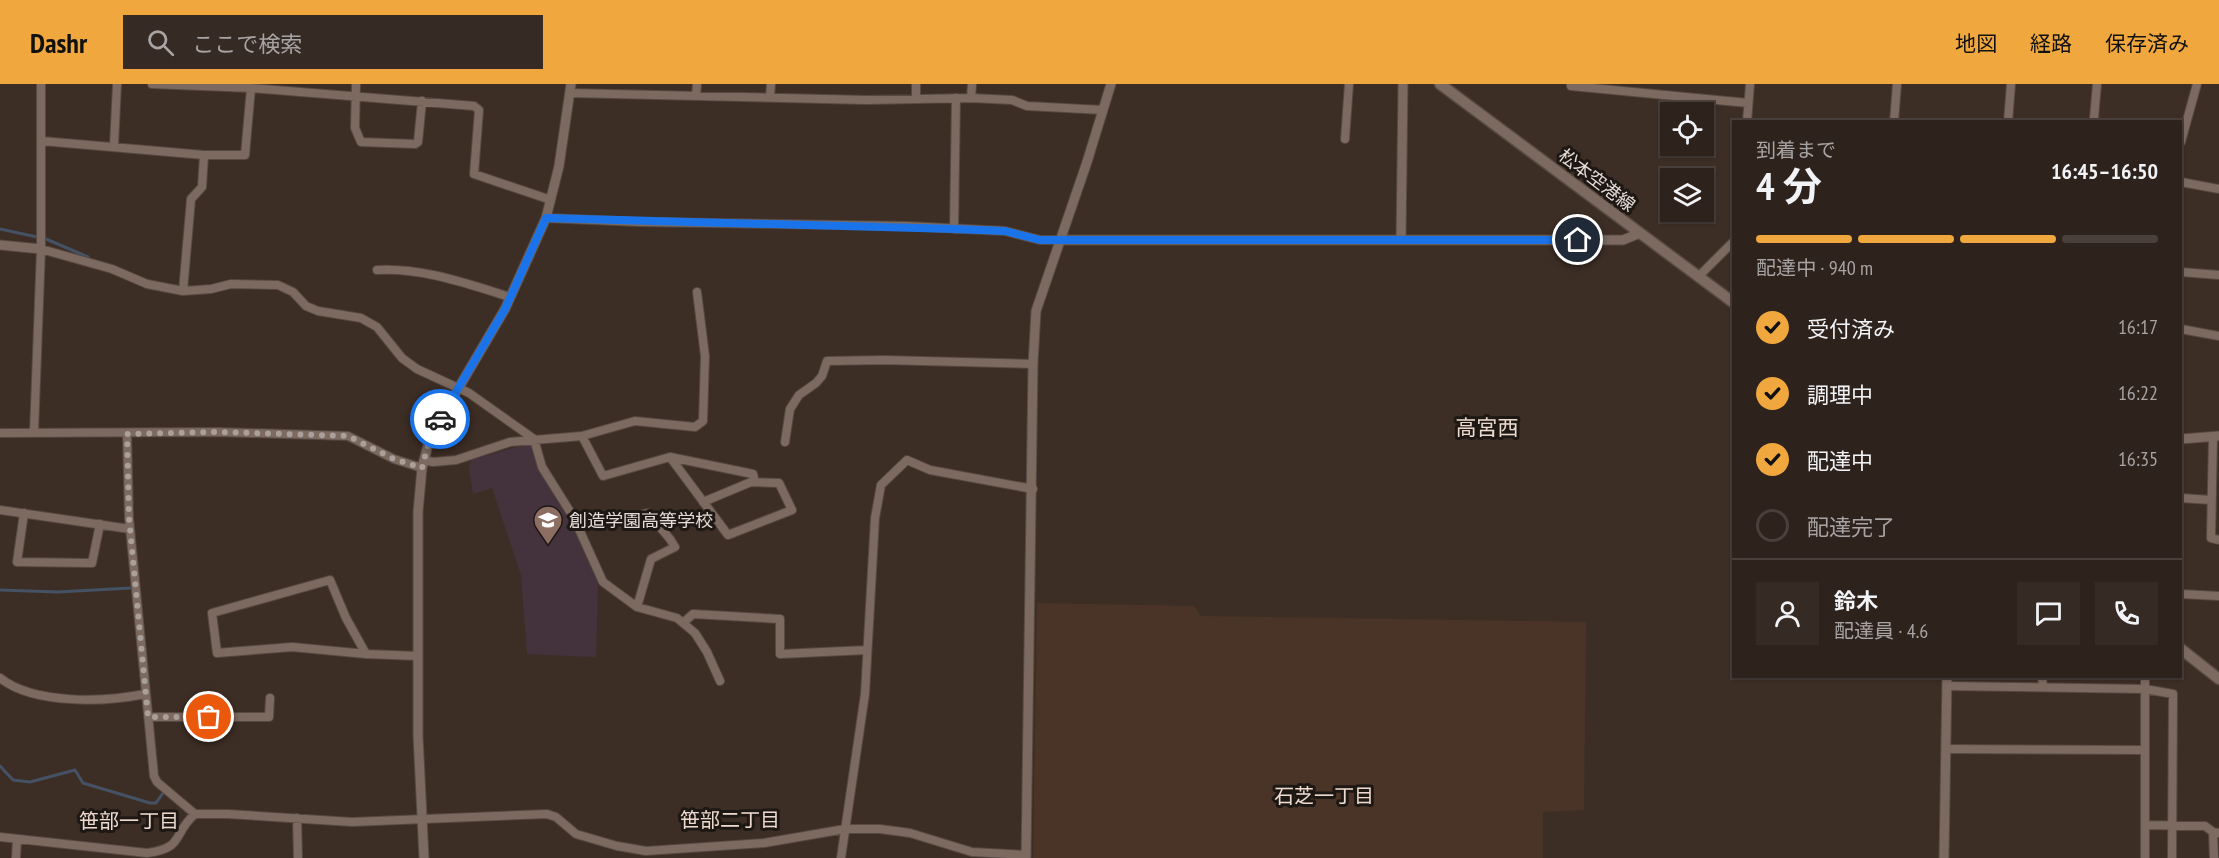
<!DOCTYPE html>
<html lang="ja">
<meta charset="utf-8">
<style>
body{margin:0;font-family:"PT Sans Narrow","Noto Sans JP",sans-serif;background:#362a25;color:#f1f3f6;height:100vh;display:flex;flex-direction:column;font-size:22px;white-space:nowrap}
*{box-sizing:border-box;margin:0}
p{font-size:20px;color:#a7a4a3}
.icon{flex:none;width:33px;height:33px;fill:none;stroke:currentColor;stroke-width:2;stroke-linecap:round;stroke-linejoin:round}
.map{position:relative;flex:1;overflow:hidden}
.drawer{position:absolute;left:1732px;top:36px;width:450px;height:558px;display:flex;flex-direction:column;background:#2e221c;border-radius:0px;box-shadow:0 2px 4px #0004,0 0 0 2px #493f3b}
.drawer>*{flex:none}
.buttons{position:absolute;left:1660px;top:18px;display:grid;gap:12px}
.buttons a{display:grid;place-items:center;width:54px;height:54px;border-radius:0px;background:#2e221c;box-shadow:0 2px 4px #0004,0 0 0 2px #493f3b;font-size:30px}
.pin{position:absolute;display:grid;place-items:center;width:51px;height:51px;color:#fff;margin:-26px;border:3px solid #fff;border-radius:50%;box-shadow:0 2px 6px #0007}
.courier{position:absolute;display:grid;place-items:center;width:60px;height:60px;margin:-30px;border:4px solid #1a73e8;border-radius:50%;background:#fff;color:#222;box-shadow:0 2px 8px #0007}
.head em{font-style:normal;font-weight:700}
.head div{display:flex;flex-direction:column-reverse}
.head{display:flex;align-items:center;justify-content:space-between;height:102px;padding:0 24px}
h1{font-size:39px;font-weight:700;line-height:45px}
.bar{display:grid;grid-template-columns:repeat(4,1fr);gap:9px 6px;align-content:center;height:72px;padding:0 24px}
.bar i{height:8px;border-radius:4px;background:#493f3b}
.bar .active{background:#efa73e}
.bar p{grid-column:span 4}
.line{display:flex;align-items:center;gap:15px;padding:0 24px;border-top:2px solid #493f3b}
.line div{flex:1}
.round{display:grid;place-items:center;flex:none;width:63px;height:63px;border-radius:0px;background:#362a25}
ol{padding:0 24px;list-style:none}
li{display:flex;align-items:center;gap:18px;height:66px}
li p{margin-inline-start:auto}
li .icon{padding:6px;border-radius:50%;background:#efa73e;color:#111;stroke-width:4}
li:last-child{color:#a7a4a3}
li i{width:33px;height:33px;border:3px solid #493f3b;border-radius:50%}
header{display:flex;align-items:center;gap:36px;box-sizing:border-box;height:84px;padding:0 30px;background:#efa73e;color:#111}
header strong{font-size:28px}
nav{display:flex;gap:33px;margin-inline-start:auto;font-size:21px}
.search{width:420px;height:54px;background:#362a25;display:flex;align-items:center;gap:15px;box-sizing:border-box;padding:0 21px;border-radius:0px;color:#a7a4a3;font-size:22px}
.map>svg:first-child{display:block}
.built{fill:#493427}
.education{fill:#44333d}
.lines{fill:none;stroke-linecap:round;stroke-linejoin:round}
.stream{stroke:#455265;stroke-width:3}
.minor-casing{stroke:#564942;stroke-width:10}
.tertiary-casing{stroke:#564942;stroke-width:11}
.secondary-casing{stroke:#564942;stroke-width:13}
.minor{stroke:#7c6a60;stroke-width:8}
.tertiary{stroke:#7c6a60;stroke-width:9}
.secondary{stroke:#7c6a60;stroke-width:10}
.done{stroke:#ab9f99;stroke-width:6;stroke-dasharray:0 10.8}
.route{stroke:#1a73e8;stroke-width:8}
.labels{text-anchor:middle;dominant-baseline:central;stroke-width:6;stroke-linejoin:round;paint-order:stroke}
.street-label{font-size:18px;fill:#e6dcd7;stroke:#1e1814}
.poi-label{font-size:18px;fill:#e6dcd7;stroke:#1e1814;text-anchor:start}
.neighbourhood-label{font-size:20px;fill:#edd9ce;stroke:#1e1814}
.quarter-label{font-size:21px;fill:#edd9ce;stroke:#1e1814}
</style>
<header>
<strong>Dashr</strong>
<div class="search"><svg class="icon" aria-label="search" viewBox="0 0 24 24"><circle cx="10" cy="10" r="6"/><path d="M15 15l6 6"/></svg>ここで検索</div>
<nav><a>地図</a><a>経路</a><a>保存済み</a></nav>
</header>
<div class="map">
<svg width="2219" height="774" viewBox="0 0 2219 774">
<rect width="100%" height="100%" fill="#3d2e25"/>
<path class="built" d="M 1037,519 L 1194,522 L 1201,532 L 1586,538 L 1584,726 L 1543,728 L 1543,774 L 1033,774 Z"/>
<path class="education" d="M 528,360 L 531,362 L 539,385 L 580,453 L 598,495 L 596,573 L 527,570 L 521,491 L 492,404 L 473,410 L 469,385 L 471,376 Z"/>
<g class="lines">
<path class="stream" d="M 0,145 L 37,153
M 46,155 L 88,173
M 0,506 L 58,508 L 131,504
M 0,682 L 13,696 L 30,698 L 75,686 L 83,699 L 150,719 L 156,719 L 163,709"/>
<g class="minor-casing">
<path id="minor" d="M 152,0 L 251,4 L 474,22 L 479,26 L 474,90 L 551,116
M 356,0 L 355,44 L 361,58 L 415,60 L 418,58 L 422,17
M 916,0 L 916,15
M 1571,0 L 1571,2 L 1748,19
M 570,9 L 866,16 L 971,14 L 1012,16 L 1027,22 L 1103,26
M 696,12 L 697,0
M 770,13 L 771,0
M 971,14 L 972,0
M 1747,38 L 1750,0
M 1894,38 L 1897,0
M 2008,38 L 2011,0
M 2096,38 L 2094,34 L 2097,0
M 1345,55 L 1349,0
M 42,57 L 204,71 L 245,71 L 251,4
M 2181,58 L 2197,0
M 114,62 L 117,0
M 2181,98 L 2219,105
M 546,134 L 640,138 L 906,142 L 1005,147 L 1040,156 L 1061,156
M 954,145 L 956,14
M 41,165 L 112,185 L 147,200 L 183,207 L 211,205 L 231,200 L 278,201 L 293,208 L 306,222 L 318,227 L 361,234 L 377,243 L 402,274 L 417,285 L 469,309 L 534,355 L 542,383 L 574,434 L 603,498 L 637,523 L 677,534 L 695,549 L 707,568 L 720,597
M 377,186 C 421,183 468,200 510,213
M 2181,188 L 2219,191
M 1698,193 L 1734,157
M 183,207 L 191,115 L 202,103 L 204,71
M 2181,245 L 2219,252
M 34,348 L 41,165 L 41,0
M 0,349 L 218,348 L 348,352 L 394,375 L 422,384
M 127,350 L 129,434 L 154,692 L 157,698 L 195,730 L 228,730 L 352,738 L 547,730 L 556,733 L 576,750 L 617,762 L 646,767 L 764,759 L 845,745 L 880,745 L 910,749 L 972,768 L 1026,771
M 582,352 L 603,392 L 670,373 L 728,451 L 792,426 L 779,399 L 751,398 L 703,418
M 2213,352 L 2211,454 L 2219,456
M 785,358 L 790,325 L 799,311 L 816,299 L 822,292 L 827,277 L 884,276 L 1033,280
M 670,373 L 753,390 L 755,398
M 424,376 L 433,378 L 456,376 L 510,358 L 582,352 L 635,337 L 695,343 L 703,337 L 705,272 L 697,208
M 2181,414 L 2211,416
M 0,426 L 130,445
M 24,429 L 17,478 L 92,479 L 100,440
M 620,436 L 648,429 L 670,455 L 675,463 L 651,475 L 637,523
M 2181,510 L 2219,512
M 683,539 L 693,530 L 780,535 L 780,570 L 867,566
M 366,570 L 346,534 L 330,496 L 212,529 L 217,569 L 292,563 L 366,570 L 418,572
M 2042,592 L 2043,603
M 0,594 C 34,621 105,618 145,610
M 1947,602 L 2145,605 L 2173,610 L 2172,774
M 148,633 L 269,633 L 270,614
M 1946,665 L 2145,666
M 297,734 L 298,774
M 2145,741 L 2205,742 L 2213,748 L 2219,749
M 2213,748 L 2214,774
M 0,753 L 147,769 C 185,764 172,750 195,730
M 16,774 L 17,755
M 841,774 L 865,610 L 875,434 L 881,401 L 907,376 L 930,386 L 1033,405
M 2145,774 L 2145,592"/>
</g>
<g class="tertiary-casing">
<path id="tertiary" d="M 1061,156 L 1623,156 L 1640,149
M 1401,156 L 1403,0
M 0,161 L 41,165
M 2181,355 L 2219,352
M 424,774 L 418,651 L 418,428 L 422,384 L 428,361 L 438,339 L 505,225 L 546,134 L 559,82 L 571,0
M 1026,774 L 1033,280 L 1036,227 L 1087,78 L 1111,0
M 1944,774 L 1947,592"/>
</g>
<g class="secondary-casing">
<path id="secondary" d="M 1440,0 L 1734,219
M 2181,565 L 2219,595"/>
</g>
<use href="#minor" class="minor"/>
<use href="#tertiary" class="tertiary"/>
<use href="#secondary" class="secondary"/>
</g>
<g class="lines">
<path class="done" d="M 209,633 L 148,633 L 129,434 L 127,350 L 218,348 L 348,352 L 394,375 L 422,384 L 428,361 L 440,335"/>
<path class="route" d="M 440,335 L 505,225 L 546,134 L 954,145 L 1005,147 L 1040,156 L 1578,156"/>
</g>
<defs>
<g id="school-pin" transform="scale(1.5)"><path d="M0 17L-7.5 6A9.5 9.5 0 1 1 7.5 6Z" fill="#8d6e63" stroke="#1e1814"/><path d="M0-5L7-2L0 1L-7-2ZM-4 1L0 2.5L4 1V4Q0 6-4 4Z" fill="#fff"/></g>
</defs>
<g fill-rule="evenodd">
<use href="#school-pin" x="548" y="436"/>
</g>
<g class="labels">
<g class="street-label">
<text transform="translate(1597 96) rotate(37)">松本空港線</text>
</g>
<g class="poi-label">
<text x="569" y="436">創造学園高等学校</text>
</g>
<g class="neighbourhood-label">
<text x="1324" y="712">石芝一丁目</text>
<text x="730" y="736">笹部二丁目</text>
<text x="129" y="737">笹部一丁目</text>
</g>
<g class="quarter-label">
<text x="1487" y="343">高宮西</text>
</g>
</g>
</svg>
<div class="buttons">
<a><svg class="icon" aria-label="locate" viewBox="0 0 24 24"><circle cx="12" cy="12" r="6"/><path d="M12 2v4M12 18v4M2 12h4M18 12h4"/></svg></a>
<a><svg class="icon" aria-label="layers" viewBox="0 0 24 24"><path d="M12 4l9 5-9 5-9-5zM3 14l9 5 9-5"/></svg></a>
</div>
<div class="pin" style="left:209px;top:633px;background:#ea580c"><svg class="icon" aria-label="bag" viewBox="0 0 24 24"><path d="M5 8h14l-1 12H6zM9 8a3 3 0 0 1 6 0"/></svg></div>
<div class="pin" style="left:1578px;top:156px;background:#1f2937"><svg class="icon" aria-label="home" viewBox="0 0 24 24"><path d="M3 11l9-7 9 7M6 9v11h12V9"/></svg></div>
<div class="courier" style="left:440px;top:335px"><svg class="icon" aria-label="car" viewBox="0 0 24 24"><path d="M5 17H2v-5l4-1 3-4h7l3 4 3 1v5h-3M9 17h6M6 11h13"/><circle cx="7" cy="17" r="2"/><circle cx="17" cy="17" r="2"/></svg></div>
<section class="drawer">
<div class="head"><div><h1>4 分</h1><p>到着まで</p></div><em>16:45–16:50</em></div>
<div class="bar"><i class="active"></i><i class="active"></i><i class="active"></i><i></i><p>配達中 · 940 m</p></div>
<ol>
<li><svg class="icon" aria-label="check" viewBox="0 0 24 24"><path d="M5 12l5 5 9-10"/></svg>受付済み<p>16:17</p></li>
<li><svg class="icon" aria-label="check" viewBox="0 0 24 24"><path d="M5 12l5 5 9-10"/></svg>調理中<p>16:22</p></li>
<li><svg class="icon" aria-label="check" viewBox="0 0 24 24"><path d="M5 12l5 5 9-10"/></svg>配達中<p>16:35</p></li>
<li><i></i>配達完了</li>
</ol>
<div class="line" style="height:108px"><a class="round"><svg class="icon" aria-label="person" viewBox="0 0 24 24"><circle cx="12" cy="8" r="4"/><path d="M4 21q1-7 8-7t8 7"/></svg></a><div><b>鈴木</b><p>配達員 · 4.6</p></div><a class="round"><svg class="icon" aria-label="chat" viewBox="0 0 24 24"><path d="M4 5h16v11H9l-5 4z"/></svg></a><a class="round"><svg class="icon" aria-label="phone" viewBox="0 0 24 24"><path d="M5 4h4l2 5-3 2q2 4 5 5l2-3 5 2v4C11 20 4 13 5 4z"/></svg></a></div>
</section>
</div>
